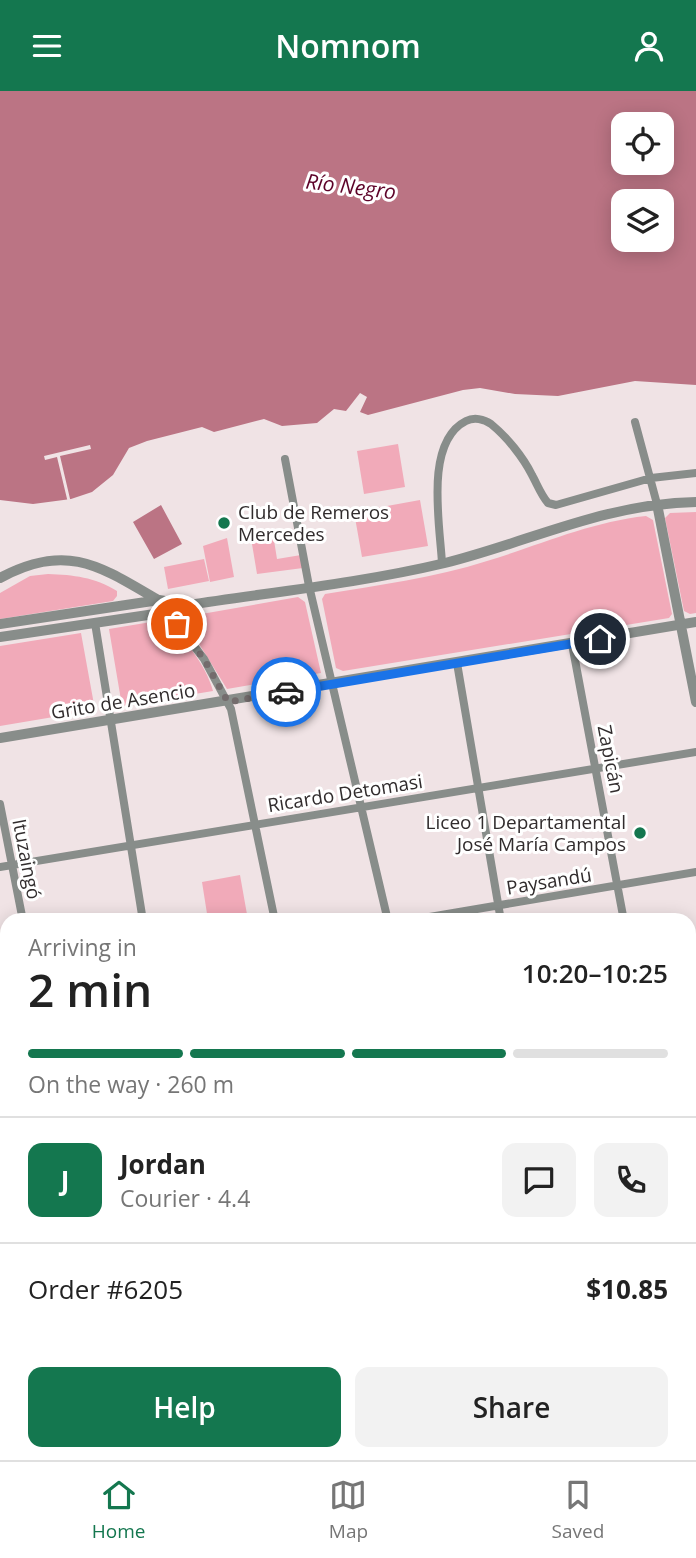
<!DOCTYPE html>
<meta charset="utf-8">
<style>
body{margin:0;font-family:"Open Sans",sans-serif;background:#f2f2f2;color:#222;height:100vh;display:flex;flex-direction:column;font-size:26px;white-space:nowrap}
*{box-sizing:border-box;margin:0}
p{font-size:23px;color:#767676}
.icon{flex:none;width:38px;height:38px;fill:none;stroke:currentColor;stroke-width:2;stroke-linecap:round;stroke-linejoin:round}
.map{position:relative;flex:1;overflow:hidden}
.details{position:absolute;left:0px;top:822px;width:696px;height:548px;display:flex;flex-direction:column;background:#fff;border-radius:21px 21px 0 0;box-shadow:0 4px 18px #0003}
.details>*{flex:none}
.buttons{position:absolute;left:611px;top:21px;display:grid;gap:14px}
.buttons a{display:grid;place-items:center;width:63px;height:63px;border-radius:14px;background:#fff;box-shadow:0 4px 18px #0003;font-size:35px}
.pin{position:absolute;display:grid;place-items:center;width:60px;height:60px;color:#fff;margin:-30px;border:4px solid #fff;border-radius:50%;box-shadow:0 2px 7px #0007}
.courier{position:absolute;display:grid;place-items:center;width:70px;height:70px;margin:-35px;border:5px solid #1a73e8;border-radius:50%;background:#fff;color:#222;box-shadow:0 2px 9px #0007}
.headline em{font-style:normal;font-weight:600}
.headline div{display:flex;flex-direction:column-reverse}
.headline{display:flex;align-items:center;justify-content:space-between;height:119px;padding:0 28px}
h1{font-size:46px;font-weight:600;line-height:52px}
.bar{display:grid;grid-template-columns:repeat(4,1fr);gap:10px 7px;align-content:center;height:84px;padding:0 28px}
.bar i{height:9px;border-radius:5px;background:#e0e0e0}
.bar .current{background:#14774f}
.bar p{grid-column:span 4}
.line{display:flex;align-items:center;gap:18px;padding:0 28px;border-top:2px solid #e0e0e0}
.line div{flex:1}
.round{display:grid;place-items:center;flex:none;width:74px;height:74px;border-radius:14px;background:#f2f2f2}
.action{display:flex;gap:14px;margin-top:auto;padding:14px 28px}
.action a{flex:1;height:80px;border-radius:14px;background:#14774f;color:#fff;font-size:28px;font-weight:600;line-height:80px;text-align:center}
.action a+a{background:#f2f2f2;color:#222}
header{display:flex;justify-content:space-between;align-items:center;height:91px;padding:0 28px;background:#14774f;color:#fff;font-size:32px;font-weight:600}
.dock{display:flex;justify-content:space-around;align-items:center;height:98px;border-top:2px solid #e0e0e0;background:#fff;font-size:19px;color:#767676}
.dock a{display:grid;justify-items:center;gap:4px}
.dock .current{color:#14774f}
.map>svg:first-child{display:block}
.green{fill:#f1aab9}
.water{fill:#bb7484;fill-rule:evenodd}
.pier{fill:#f0e3e5}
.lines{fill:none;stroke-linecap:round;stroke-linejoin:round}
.minor{stroke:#888d8a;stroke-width:8}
.tertiary{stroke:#888d8a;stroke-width:10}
.done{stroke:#746c6d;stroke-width:7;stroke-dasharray:0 12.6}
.route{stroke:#1a73e8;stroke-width:9}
.poi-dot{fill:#14774f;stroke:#fff;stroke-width:2.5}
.labels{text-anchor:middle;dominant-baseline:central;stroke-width:6;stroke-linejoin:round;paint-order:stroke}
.poi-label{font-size:19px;fill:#312c2d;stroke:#fff;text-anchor:start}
.street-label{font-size:19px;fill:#312c2d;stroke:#fff}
.water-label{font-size:21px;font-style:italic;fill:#5d0228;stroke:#fff}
</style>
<header><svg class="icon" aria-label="menu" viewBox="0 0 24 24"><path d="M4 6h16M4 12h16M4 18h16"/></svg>Nomnom<svg class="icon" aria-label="person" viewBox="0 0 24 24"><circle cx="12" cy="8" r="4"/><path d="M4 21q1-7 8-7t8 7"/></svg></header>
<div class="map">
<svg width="696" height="1369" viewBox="0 0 696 1369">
<rect width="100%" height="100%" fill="#f0e3e5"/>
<path class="green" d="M 398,353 L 405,396 L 364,403 L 357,360 Z
M 420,409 L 428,455 L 362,466 L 354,421 Z
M 696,421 L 696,522 L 690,523 L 684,520 L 665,427 L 670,422 Z
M 646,425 L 653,429 L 672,523 L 669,527 L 343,580 L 336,577 L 322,508 L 325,503 C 379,494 434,487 487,470 C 540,454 590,431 646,425 Z
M 272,437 L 277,468 L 301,464 L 303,477 L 257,483 L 250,441 Z
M 227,447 L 234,486 L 210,491 L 203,455 Z
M 204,468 L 209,490 L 168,498 L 164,476 Z
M 48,483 C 74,484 94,486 117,500 L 117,505 L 113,510 L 0,528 L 0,502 L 30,485 Z
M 298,506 L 305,511 L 321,582 L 227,598 L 188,535 L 187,528 L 196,524 Z
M 157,530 C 181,538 207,576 213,600 L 122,615 L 109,538 Z
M 81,542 L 95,619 L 0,635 L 0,555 Z
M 240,784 L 248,829 L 208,829 L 202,791 Z"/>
<path class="water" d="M 0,0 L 696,0 L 696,294 L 635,290 L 558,305 L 515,303 L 480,297 L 463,299 L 368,324 L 360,321 L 367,306 L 360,302 L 346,320 L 334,318 L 317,332 L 282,335 L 264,328 L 214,341 L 202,336 L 147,350 L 129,357 L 113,384 L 92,401 L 71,408 L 33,413 L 0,409 ZM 623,33 L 662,33 L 662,72 L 623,72 ZM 623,110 L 662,110 L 662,149 L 623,149 Z
M 161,414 L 182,453 L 154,468 L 133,431 Z"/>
<path class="pier" d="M 90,354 L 91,358 L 60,365 L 71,412 L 68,412 L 57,366 L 45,369 L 44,365 Z"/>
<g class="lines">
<path class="minor" d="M 635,331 L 657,413
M 285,368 L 309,495 L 388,830
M 442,472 C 440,434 424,351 466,330 C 474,326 484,328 491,333 C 507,346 523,366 532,384 C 537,393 541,404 548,412 L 556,414 L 651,387 L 696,382
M 159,509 L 204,568 L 231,618 L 275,830
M 95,532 L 143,830
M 572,553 L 624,830
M 457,572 L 501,830
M 0,713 L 23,830
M 0,776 L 696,661
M 406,830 L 696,781
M 690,886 L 696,884
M 0,899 L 7,898
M 690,1011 L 696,1010
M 0,1020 L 7,1018
M 690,1134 L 696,1133
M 0,1142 L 7,1140
M 690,1166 L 696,1199
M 0,1273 L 7,1272
M 133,1363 L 134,1369
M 254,1363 L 255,1369
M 379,1363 L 380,1369
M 504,1363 L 506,1369
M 617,1363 L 618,1369"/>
<path class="tertiary" d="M 657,413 L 696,611
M 0,487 C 67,451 100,475 158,509
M 0,533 L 159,509 L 188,514
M 0,546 L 168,521 L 188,514 C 273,501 361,492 445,472 C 532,450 603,413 696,411
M 0,647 L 696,531
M 690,1258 L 696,1257
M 139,1369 L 166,1363"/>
</g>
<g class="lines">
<path class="done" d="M 177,533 L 204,568 L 228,611 L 286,601"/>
<path class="route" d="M 286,601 L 600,548"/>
</g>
<g class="poi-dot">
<circle cx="224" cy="432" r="7"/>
<circle cx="640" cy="742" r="7"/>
</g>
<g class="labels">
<g class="poi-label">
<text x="238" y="421">Club de Remeros<tspan x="238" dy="22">Mercedes</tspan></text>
<text x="626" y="731" text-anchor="end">Liceo 1 Departamental<tspan x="626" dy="22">José María Campos</tspan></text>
</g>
<g class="street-label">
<text transform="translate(123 610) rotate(-9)">Grito de Asencio</text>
<text transform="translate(611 668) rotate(79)">Zapicán</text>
<text transform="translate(345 702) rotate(-9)">Ricardo Detomasi</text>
<text transform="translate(27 768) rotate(79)">Ituzaingó</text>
<text transform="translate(549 790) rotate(-9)">Paysandú</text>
</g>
<g class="water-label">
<text transform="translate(351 95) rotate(7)">Río Negro</text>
</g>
</g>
</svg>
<div class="buttons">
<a><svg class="icon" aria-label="locate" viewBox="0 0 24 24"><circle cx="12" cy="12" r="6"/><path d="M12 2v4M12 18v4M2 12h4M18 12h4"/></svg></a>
<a><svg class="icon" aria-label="layers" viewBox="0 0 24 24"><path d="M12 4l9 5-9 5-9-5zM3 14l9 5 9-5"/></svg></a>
</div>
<div class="pin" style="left:177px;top:533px;background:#ea580c"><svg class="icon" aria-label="bag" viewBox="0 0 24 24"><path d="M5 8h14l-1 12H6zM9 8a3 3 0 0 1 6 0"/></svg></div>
<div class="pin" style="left:600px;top:548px;background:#1f2937"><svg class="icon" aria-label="home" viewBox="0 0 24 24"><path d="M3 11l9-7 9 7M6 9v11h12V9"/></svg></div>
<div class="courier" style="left:286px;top:601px"><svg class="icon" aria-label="car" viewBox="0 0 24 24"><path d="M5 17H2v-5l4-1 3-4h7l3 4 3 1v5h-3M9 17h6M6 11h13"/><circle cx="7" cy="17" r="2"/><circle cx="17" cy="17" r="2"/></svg></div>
<section class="details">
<div class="headline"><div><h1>2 min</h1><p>Arriving in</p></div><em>10:20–10:25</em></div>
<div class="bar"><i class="current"></i><i class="current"></i><i class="current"></i><i></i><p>On the way · 260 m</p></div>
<div class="line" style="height:126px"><b class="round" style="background:#14774f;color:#fff">J</b><div><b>Jordan</b><p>Courier · 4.4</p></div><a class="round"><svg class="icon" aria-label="chat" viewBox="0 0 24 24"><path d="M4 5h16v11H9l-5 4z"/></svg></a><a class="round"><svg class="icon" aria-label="phone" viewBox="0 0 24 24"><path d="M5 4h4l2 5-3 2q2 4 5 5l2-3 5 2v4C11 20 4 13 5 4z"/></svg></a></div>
<div class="line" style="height:91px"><div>Order #6205</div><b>$10.85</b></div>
<div class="action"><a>Help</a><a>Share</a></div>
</section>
</div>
<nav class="dock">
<a class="current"><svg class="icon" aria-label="home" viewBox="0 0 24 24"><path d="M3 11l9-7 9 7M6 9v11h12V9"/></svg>Home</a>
<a><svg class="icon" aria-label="map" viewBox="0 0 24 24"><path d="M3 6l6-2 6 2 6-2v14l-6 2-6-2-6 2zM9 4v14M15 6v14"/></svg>Map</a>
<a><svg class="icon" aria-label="saved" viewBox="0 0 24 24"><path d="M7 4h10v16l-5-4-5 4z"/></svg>Saved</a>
</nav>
